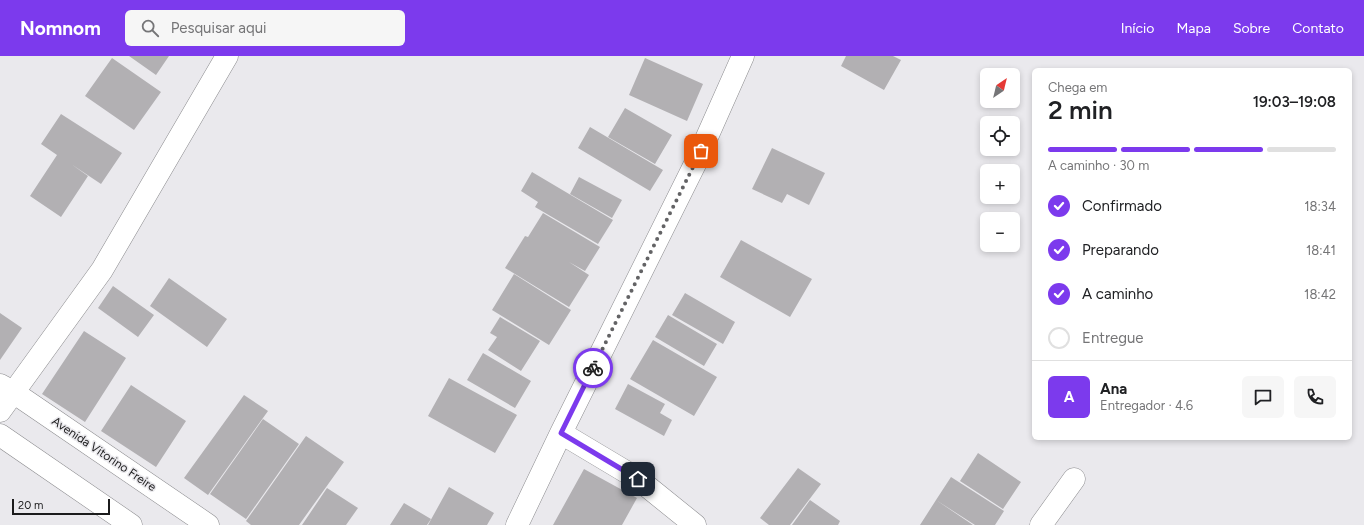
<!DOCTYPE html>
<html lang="pt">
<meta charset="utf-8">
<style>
body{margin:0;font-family:Figtree,sans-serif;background:#f6f6f6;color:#202124;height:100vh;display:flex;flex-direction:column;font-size:15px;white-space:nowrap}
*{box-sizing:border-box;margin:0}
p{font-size:13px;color:#757577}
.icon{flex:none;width:22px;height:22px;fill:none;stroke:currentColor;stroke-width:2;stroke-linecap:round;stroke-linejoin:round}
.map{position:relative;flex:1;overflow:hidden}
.panel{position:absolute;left:1032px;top:12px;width:320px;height:372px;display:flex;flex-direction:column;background:#fff;border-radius:6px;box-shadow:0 2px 6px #0003}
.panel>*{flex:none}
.needle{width:26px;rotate:35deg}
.buttons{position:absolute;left:980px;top:12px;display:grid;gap:8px}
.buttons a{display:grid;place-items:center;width:40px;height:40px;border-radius:6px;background:#fff;box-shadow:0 2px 6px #0003;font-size:20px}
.scale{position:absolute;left:12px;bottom:10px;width:98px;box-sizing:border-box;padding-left:4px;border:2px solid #1b1b1c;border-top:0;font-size:11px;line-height:14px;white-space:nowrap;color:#1b1b1c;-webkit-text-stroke:3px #eae9ed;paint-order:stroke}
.pin{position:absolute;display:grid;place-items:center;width:34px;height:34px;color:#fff;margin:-17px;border-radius:8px;box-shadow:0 2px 6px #0006}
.courier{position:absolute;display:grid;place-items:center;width:40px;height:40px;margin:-20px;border:3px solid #7c3aed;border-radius:50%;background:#fff;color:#222;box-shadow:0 1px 5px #0007}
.overview em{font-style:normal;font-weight:600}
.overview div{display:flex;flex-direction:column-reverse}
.overview{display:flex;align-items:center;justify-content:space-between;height:68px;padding:0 16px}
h1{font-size:26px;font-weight:600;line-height:30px}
.bar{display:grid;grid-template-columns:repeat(4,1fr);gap:6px 4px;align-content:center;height:48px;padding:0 16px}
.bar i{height:5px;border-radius:3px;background:#e0e0e0}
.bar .on{background:#7c3aed}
.bar p{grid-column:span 4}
.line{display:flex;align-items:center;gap:10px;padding:0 16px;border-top:1px solid #e0e0e0}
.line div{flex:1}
.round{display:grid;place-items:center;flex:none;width:42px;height:42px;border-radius:6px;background:#f6f6f6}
ol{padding:0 16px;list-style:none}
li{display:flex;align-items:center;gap:12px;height:44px}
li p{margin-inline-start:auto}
li .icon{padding:4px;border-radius:50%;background:#7c3aed;color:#fff;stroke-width:4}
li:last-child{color:#757577}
li i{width:22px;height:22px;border:2px solid #e0e0e0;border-radius:50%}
header{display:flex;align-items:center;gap:24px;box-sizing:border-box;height:56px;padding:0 20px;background:#7c3aed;color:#fff}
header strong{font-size:19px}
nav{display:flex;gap:22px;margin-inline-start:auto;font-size:14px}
.search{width:280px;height:36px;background:#f6f6f6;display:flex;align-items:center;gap:10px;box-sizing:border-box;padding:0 14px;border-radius:6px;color:#757577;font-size:15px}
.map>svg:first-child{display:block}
.building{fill:#b2b0b3}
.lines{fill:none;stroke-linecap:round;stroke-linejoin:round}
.street-casing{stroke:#8b8b8e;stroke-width:23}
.secondary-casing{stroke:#8b8b8e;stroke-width:23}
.street{stroke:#fff;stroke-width:22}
.secondary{stroke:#fff;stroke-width:22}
.done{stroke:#636365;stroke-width:4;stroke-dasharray:0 7.2}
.route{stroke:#7c3aed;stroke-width:5}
.labels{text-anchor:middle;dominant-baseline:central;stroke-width:3;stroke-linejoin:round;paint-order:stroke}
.street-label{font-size:12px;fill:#1b1b1c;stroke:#eae9ed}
</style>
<header>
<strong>Nomnom</strong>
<div class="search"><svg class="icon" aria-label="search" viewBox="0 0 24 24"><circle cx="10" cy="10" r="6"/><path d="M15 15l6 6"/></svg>Pesquisar aqui</div>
<nav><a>Início</a><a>Mapa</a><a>Sobre</a><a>Contato</a></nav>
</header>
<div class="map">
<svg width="1364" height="469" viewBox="0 0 1364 469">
<rect width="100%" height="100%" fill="#eae9ed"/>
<path class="building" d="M 129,0 L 169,0 L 156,19 Z
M 846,0 L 893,0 L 901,4 L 884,34 L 841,10 Z
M 112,2 L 161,36 L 134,74 L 85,40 Z
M 645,2 L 703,28 L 687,65 L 629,39 Z
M 625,52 L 672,79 L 655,108 L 608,81 Z
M 61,58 L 122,97 L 101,128 L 71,108 L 88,120 L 61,161 L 30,140 L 57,99 L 41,88 Z
M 590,71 L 663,114 L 650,135 L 578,92 Z
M 772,92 L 825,117 L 809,149 L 787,138 L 782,147 L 752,133 Z
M 532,116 L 613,164 L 598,188 L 535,151 L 538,146 L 521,135 Z
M 579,121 L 622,144 L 612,162 L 570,138 Z
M 543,157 L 600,191 L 585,215 L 569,206 L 589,219 L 569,251 L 505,212 L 525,180 L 528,181 Z
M 741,184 L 812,223 L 790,261 L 720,221 Z
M 514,218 L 571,254 L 549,289 L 492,254 Z
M 169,222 L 227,263 L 207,291 L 150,250 Z
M 113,230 L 154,259 L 138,281 L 98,252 Z
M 685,237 L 735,266 L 723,288 L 672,259 Z
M 0,257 L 22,272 L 0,304 Z
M 668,259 L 717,288 L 704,310 L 655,281 Z
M 500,261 L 540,285 L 521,315 L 488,294 L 497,281 L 490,277 Z
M 84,275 L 126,302 L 85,366 L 42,338 Z
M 653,284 L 717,321 L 694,360 L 630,323 Z
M 483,297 L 531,325 L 515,352 L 467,324 Z
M 449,322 L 517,359 L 495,397 L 428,360 Z
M 628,328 L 665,348 L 660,357 L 672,364 L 664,380 L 615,353 Z
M 131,329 L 186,365 L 156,411 L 101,375 Z
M 244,339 L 268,355 L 208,439 L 184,422 Z
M 263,363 L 299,388 L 246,463 L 210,438 Z
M 306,380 L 344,406 L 299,469 L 251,469 L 246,465 Z
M 978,397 L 1021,426 L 1003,453 L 960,425 Z
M 798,412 L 821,428 L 790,469 L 769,469 L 760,462 Z
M 584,413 L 637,442 L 622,469 L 553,469 Z
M 951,421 L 1004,455 L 995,469 L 975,469 L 936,444 Z
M 449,431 L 494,457 L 487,469 L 428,469 Z
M 327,432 L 358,452 L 346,469 L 302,469 Z
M 810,444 L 840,465 L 838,469 L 792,469 Z
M 936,444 L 973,469 L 920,469 Z
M 404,447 L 431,463 L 427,469 L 390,469 Z"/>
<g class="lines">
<g class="street-casing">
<path id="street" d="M 0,355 L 102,214 L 227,0
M 561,377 L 638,423 L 695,469
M 517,469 L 561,377 L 695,108 L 743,0
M 1041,469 L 1074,423"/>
</g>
<g class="secondary-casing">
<path id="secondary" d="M 0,329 L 13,336 L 208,469
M 0,379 L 131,469"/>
</g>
<use href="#street" class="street"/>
<use href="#secondary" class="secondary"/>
</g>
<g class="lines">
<path class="done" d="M 593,312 L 701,95"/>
<path class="route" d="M 593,312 L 561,377 L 638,423"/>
</g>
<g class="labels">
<g class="street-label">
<text transform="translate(104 398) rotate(34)">Avenida Vitorino Freire</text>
</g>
</g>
</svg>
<div class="buttons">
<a><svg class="needle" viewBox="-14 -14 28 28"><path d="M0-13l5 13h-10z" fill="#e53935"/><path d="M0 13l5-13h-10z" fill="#757577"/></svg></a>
<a><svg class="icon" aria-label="locate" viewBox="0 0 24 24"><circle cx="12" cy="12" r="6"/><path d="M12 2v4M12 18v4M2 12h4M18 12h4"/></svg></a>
<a>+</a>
<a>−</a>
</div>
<div class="scale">20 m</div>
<div class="pin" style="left:701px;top:95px;background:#ea580c"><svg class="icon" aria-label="bag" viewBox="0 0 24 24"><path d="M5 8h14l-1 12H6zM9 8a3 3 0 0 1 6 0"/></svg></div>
<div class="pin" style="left:638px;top:423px;background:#1f2937"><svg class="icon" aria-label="home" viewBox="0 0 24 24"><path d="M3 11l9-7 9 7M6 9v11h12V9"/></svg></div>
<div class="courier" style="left:593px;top:312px"><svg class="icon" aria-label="bike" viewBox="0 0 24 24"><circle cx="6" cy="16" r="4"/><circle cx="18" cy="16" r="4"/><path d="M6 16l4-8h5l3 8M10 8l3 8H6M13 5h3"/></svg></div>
<section class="panel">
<div class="overview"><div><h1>2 min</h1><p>Chega em</p></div><em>19:03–19:08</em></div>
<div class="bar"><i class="on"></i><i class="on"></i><i class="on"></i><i></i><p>A caminho · 30 m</p></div>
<ol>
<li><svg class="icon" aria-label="check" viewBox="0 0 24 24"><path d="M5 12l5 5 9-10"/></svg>Confirmado<p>18:34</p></li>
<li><svg class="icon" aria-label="check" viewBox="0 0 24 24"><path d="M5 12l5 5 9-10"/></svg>Preparando<p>18:41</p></li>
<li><svg class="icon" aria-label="check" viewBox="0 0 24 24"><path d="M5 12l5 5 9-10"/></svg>A caminho<p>18:42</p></li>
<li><i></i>Entregue</li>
</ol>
<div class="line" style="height:72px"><b class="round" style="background:#7c3aed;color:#fff">A</b><div><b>Ana</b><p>Entregador · 4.6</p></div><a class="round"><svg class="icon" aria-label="chat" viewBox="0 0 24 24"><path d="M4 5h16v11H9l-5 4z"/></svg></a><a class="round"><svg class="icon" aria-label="phone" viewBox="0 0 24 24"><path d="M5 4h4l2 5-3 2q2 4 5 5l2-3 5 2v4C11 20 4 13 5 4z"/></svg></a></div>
</section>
</div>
